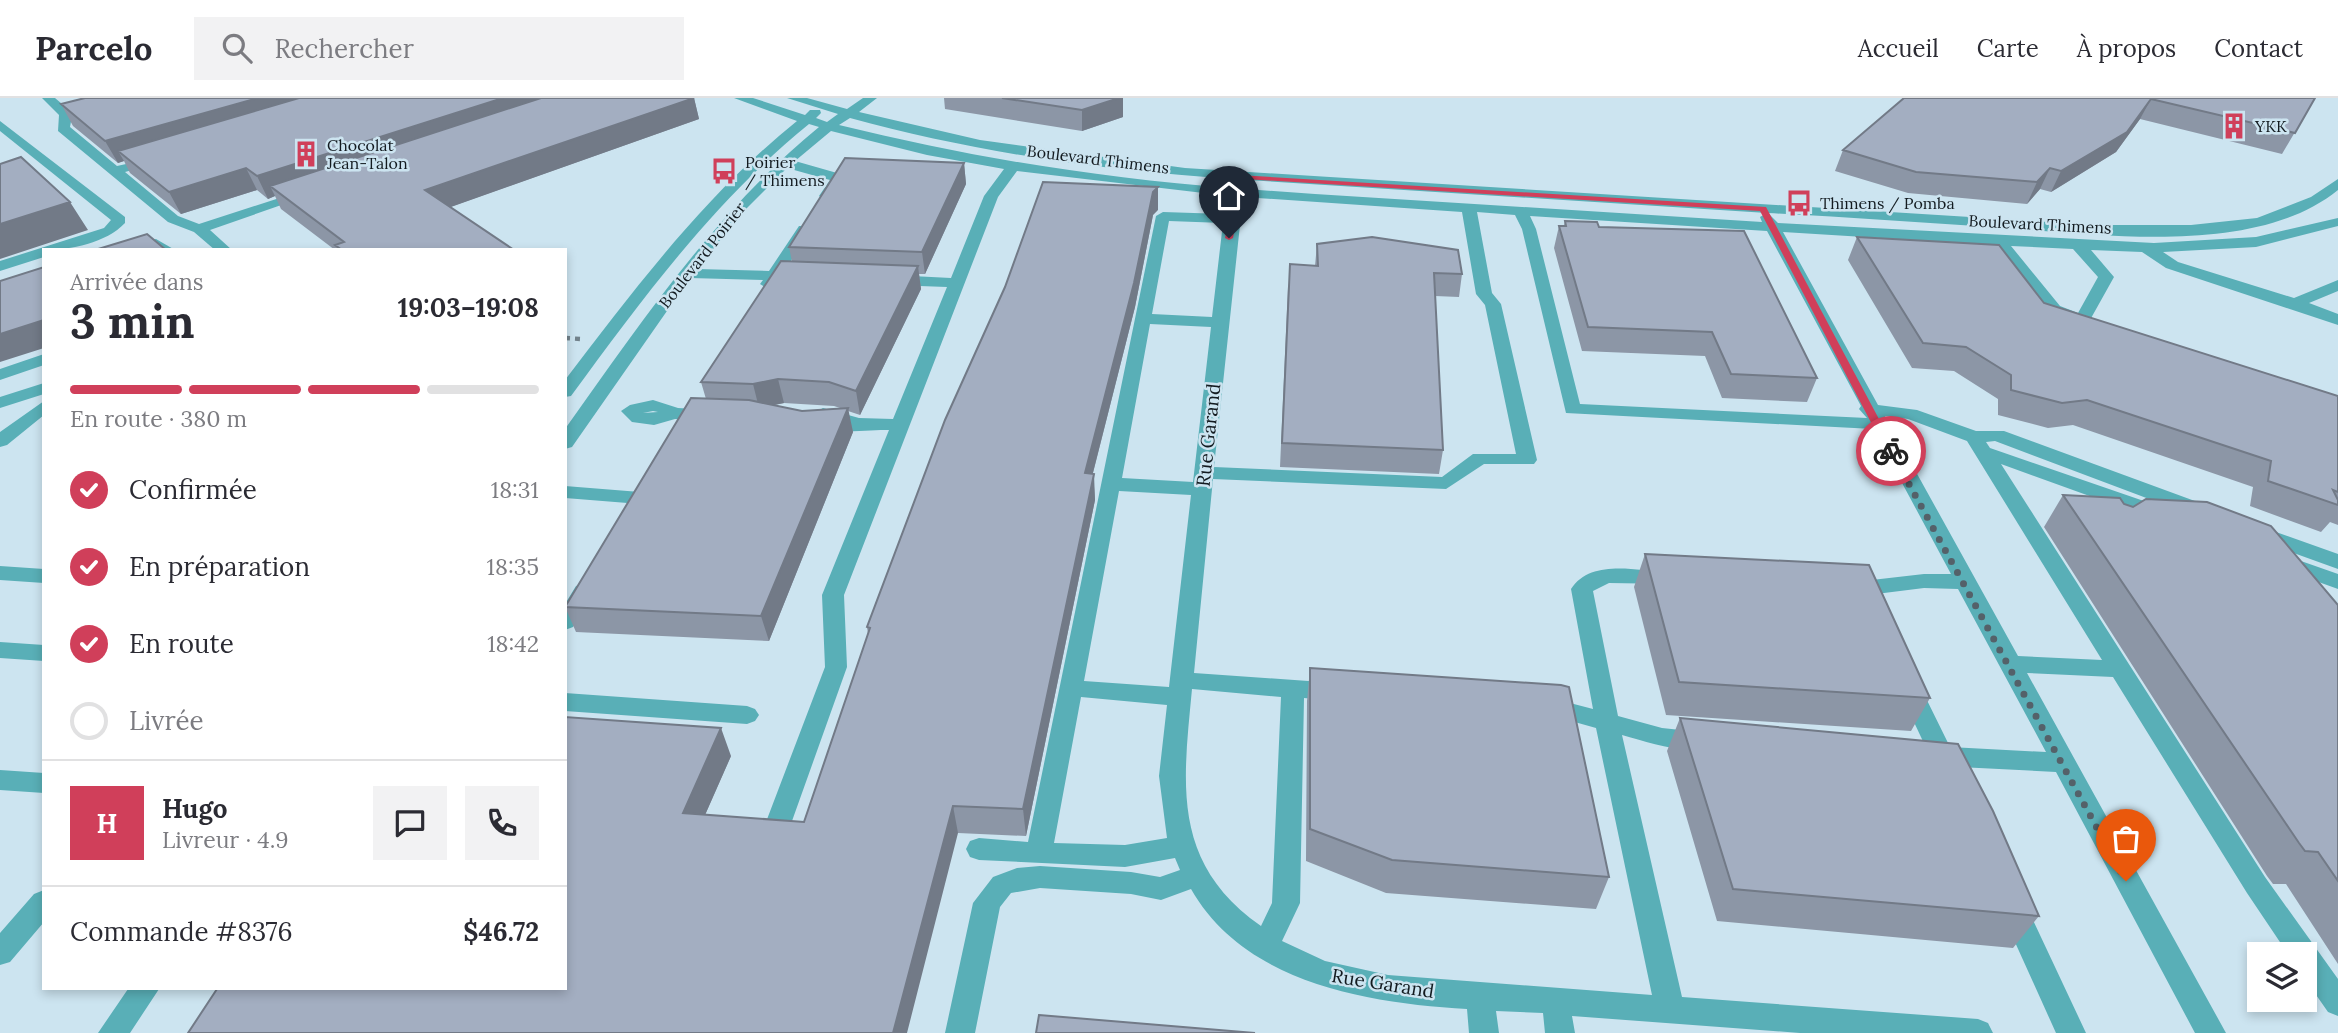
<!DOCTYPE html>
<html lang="fr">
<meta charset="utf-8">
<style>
body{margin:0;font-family:Lora,serif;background:#f2f2f3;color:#2b2b33;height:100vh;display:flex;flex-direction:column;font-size:26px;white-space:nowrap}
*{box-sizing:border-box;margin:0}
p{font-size:23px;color:#7c7c81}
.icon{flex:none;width:38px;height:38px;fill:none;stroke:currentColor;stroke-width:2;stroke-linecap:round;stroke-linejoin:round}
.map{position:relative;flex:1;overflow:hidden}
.drawer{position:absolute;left:42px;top:150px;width:525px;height:742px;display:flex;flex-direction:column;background:#fff;border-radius:0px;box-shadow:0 4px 10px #0003}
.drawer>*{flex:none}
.tools{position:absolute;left:2247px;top:844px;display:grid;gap:14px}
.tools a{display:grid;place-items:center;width:70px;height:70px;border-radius:0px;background:#fff;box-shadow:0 4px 10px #0003;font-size:35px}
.pin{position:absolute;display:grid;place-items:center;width:60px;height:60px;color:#fff;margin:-72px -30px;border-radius:50% 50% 50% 0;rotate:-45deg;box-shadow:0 0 7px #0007}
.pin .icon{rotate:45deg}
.courier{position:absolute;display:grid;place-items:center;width:70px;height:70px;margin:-35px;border:5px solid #d03f5a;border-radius:50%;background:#fff;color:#222;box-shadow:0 2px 9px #0007}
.summary em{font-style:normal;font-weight:800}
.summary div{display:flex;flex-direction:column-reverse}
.summary{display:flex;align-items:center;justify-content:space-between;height:119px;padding:0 28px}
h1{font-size:46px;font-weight:800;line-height:52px}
.bar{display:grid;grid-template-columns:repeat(4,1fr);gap:10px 7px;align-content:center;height:84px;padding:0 28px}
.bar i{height:9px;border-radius:5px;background:#e1e1e2}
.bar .active{background:#d03f5a}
.bar p{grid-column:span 4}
.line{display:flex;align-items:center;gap:18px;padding:0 28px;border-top:2px solid #e1e1e2}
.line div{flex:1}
.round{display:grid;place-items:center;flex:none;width:74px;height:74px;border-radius:0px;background:#f2f2f3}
ol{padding:0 28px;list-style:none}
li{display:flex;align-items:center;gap:21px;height:77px}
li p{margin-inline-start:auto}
li .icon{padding:7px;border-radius:50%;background:#d03f5a;color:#fff;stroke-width:4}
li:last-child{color:#7c7c81}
li i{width:38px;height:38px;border:4px solid #e1e1e2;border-radius:50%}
header{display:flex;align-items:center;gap:42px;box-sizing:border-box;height:98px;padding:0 35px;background:#fff;border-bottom:2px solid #e1e1e2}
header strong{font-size:33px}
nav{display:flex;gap:38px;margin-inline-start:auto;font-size:24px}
.search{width:490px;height:63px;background:#f2f2f3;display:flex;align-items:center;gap:18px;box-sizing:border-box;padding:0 24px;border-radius:0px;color:#7c7c81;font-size:26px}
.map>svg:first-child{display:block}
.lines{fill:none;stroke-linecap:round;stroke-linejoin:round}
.path{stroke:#72828b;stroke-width:4.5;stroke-dasharray:5 5;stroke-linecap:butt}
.minor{fill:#59afb7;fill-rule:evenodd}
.wall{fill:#8c96a6;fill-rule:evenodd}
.shaded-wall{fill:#727a87}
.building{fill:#a3aec1;stroke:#727a87;stroke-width:2}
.route{fill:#d03f5a}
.done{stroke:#546169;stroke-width:7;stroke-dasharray:0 12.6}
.labels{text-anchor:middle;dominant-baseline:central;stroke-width:5;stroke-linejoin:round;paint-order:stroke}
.far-poi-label{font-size:16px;fill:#131b20;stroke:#cce4f0;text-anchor:start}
.far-street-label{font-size:16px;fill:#131b20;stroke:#cce4f0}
.street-label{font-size:19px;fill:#131b20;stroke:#cce4f0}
</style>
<header>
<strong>Parcelo</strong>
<div class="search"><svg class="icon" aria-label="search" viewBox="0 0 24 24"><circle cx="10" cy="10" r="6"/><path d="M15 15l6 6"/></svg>Rechercher</div>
<nav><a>Accueil</a><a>Carte</a><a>À propos</a><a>Contact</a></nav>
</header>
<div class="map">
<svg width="2338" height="935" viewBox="0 0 2338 935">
<rect width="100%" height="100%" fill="#cce4f0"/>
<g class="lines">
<path class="path" d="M 565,240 L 581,241"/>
<path class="minor" d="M 42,0 L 55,0 L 68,11 L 111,0 L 132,0 L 72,18 L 70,29 L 117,68 L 158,59 L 158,65 L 125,74 L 178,118 L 199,126 L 298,94 L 310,97 L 210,132 L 232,152 L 215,152 L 194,134 L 168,124 L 58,33 L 59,17 Z
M 734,0 L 753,0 L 805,17 L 810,12 L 820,12 L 821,15 L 816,20 L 827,24 L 838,16 L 787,0 L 807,0 L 847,11 L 863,0 L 877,0 L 859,14 L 980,42 L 1185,70 L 2098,127 L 2191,127 L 2257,120 L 2311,99 L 2338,81 L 2338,92 C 2253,161 2093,135 1991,129 C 1917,124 1842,119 1768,115 L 1778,125 L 2154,145 L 2256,139 L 2338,120 L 2338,128 L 2256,149 L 2163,154 L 2178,164 L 2294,200 L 2338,182 L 2338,193 L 2309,205 L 2338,216 L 2338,227 L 2166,170 L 2142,154 L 2091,152 L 2114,179 L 2090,222 L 2082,227 L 2048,214 L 1994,147 L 1783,134 L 1878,307 L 1917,312 L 1976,333 L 2004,333 L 2203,406 L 2206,411 L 2203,416 L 2189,416 L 1995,343 L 1986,344 L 1990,350 L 2170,412 L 2173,417 L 2170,422 L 2156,422 L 2001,366 L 2265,779 L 2338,881 L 2338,918 L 2328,914 L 2305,881 L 2305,856 L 2288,856 L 2247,795 L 2113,579 L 2027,575 L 2226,935 L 2195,935 L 2056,674 L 1959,669 L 1956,676 C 1941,681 1932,670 1926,658 L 1928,654 L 1898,590 L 1902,584 L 1910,581 L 1918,584 L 1950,649 L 2046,654 L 1958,491 L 1924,490 L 1876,496 L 1879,501 L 1876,506 L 1860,506 L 1852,490 L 1855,485 L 1863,483 L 1924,476 L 1951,476 L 1873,331 L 1566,315 L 1522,131 L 1515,117 L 1477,114 L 1492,195 L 1501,206 L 1537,362 L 1534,366 L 1484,366 L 1446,391 L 1213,381 L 1194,575 L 1336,585 L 1344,588 L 1348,594 L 1344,600 L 1336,603 L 1304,600 L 1300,805 L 1282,843 L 1325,863 L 1388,877 L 1652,897 L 1596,630 L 1539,614 L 1535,608 L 1539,602 L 1547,599 L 1593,611 L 1571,491 C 1590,461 1635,472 1664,474 L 1672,476 L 1675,481 L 1672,486 L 1609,485 L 1593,493 L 1618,618 L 1662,630 L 1709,635 L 1712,642 L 1709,649 C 1682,657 1648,644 1622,637 L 1682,899 L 1978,921 L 1988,925 L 1993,935 L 1800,935 L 1572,918 L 1575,935 L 1545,935 L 1543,915 L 1496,913 L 1499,935 L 1469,935 L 1467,911 C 1369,905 1245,886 1191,791 L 1161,802 L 1131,796 L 1040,790 L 1011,795 L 1000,809 L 975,935 L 945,935 L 973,805 L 993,779 L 1017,770 L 1040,768 L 1131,774 L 1160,779 L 1180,772 L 1175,760 L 1125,769 L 979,762 L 970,759 L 966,751 L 970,743 L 979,740 L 1028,744 L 1156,118 L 1163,114 L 1224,116 L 1229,98 L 1017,73 L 998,99 L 844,497 L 847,569 L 787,737 L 783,745 L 774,748 L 765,745 L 761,737 L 825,569 L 822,497 L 889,332 C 874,331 823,337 816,329 L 818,325 L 834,322 L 817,319 L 814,315 L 823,310 L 859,320 L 893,321 L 947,189 L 892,187 L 884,182 L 892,177 L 951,180 L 984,98 L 1004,71 L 927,57 L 831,33 L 795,63 L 844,77 L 846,80 L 831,101 L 826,102 L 819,98 L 830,82 L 787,70 L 743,114 L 697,171 L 769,173 L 799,128 L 809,128 L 811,131 L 784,174 L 791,178 L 789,181 L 778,183 L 768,191 L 760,186 L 763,182 L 690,180 L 572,349 L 565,351 L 565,331 C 642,223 716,113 819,29 L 809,26 C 714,103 643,200 571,298 L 565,299 L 565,282 C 636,189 706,96 797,23 ZM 850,20 C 974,54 1105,73 1233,81 L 1231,90 C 1098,80 968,59 839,27 ZM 1247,82 L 1767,115 L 1760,119 L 1762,124 L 1315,96 L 1245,91 ZM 1243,99 L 1462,114 L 1476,196 L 1485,207 L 1516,356 L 1473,356 L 1442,379 L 1214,369 ZM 1530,118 L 1767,133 L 1861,308 L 1859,311 L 1867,320 L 1580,306 L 1536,131 ZM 1169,123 L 1223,125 L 1212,219 L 1152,216 ZM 2011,148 L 2073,151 L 2098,179 L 2078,215 L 2060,208 ZM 1150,226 L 1211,229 L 1193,384 L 1122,380 ZM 1885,318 L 1908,321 L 1967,343 L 2102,562 L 2018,558 ZM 1119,393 L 1191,397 L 1169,589 L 1084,583 ZM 1192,591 L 1281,599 L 1272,805 L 1261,828 C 1171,765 1183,686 1192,591 ZM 1081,599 L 1167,607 L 1159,678 L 1167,740 L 1125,747 L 1054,745 Z
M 0,23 L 125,119 L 125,125 C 106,145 71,152 44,152 L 44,159 L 0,173 L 0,163 L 104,130 L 111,122 L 0,33 Z
M 156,141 L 175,152 L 115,152 L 118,149 Z
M 44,256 L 44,267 L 0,282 L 0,271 Z
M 44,285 L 44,296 L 0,310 L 0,299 Z
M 653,302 L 678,310 L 711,312 L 720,317 L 711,322 L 675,321 L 654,327 L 632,324 L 621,313 L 630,307 ZM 653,313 L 658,314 L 643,315 Z
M 44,303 L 44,317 L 7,347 L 0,349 L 0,334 Z
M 565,388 L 640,394 L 650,400 L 640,406 L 565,400 Z
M 2259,428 L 2338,456 L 2338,471 L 2252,440 L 2249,435 L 2252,430 Z
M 2284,457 L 2338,476 L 2338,491 L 2277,469 L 2274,464 L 2277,459 Z
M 0,468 L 44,471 L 44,485 L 0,482 Z
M 584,486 L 592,488 L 595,493 L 573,529 L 565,532 L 565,506 L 576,488 Z
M 0,544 L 44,547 L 44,563 L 0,560 Z
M 565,595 L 747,608 L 755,611 L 759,617 L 755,623 L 747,626 L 565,613 Z
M 0,672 L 44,675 L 44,695 L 0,692 Z
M 44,792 L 44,824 L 10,864 L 0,867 L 0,835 L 34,796 Z
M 2014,799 L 2024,803 L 2086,935 L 2056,935 L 2000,811 L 2004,803 Z
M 128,891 L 159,891 L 130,935 L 98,935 Z"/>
</g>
<path class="wall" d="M 83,0 L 694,0 L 699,21 L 450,109 L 514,152 L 335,152 L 281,111 L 275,98 L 268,101 L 257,92 L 181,116 L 130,75 L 124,63 L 118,65 L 73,28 L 61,6 Z
M 944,0 L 1123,0 L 1123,19 L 1082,33 L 945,11 Z
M 1904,0 L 2315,0 L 2282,56 L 2140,21 L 2116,54 L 2051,94 L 2040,91 L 2027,106 L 1908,95 L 1835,73 L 1843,52 Z
M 964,65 L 966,86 L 925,176 L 919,176 L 921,191 L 860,317 L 848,313 L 853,334 L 769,543 L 576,534 L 565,509 L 706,301 L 701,284 L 792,164 L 789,149 ZM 784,305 L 834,308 L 840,310 L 802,313 L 774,307 Z
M 1158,112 L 1153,117 L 1135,209 L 1093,375 L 1095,402 L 1026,738 L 958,735 L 188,935 L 731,658 L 705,717 L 804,724 L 868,536 L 867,529 L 945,322 Z
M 1565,123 L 1599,129 L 1817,280 L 1807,304 L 1722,300 L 1705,258 L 1582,253 L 1554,150 L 1559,128 L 1564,128 Z
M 1857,139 L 2044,205 L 2338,298 L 2338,427 L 2330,424 L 2321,434 L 2250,408 L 2253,389 L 2073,327 L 2048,330 L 1998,317 L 1998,301 L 1954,273 L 1912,270 L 1848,162 Z
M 1317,146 L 1462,176 L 1459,199 L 1435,198 L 1443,352 L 1439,376 L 1280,369 L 1288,189 L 1315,168 Z
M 2063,397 L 2124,406 L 2338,507 L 2338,866 L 2286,786 L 2273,786 L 2267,778 L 2044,429 Z
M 1645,456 L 1930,600 L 1911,633 L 1666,617 L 1634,489 Z
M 1310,570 L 1609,779 L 1596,811 L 1386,795 L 1306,763 L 1307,603 Z
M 1680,620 L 2039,818 L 2013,850 L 1717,823 L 1667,653 Z"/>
<path class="shaded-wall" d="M 258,0 L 340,0 L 118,53 L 124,63 L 118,65 L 105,43 Z
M 503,0 L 575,0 L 270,88 L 275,98 L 268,101 L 257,78 Z
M 694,0 L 699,21 L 434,115 L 425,92 Z
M 1119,0 L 1123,0 L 1123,19 L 1082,33 L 1082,12 Z
M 2151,1 L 2140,21 L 2116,54 L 2051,94 L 2061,73 Z
M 964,65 L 966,86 L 925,176 L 922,154 Z
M 246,70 L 257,92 L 181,116 L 169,94 Z
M 2050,70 L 2040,91 L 2027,106 L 2037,84 Z
M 1158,89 L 1158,112 L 1153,117 L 1135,209 L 1086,402 L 1085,375 L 1153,94 Z
M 70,104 L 88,132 L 0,161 L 0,126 Z
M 918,168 L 921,191 L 860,317 L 856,293 Z
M 44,222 L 44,250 L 0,264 L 0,236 Z
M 778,281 L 784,305 L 759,310 L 753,286 Z
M 848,310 L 853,334 L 769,543 L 761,518 Z
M 1094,376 L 1095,402 L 1026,738 L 1023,711 Z
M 721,630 L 731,658 L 694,742 L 683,715 Z
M 953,708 L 958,735 L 907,935 L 893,935 Z"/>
<path class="building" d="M 85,0 L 258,0 L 105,43 L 61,6 Z
M 299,0 L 503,0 L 257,78 L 246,70 L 169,94 L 118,53 Z
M 541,0 L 694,0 L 425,92 L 514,152 L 342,152 L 335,147 L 344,144 L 270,88 Z
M 1002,0 L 1119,0 L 1082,12 Z
M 1904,0 L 2315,0 L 2295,35 L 2151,1 L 2127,34 L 2061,73 L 2050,70 L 2037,84 L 1916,74 L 1843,52 Z
M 21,59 L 70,104 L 0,126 L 0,66 Z
M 845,60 L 964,65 L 922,154 L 789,149 Z
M 1043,84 L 1158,89 L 1153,94 L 1134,185 L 1085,375 L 1094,376 L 1023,711 L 953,708 L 893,935 L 188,935 L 217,891 L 565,891 L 565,619 L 721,630 L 683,715 L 804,724 L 870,530 L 867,529 L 945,322 L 1005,189 Z
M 1565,123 L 1597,124 L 1599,129 L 1744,133 L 1817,280 L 1731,276 L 1712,234 L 1588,229 L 1559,128 L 1566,128 Z
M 147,136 L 166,152 L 95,152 Z
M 1372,139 L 1458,152 L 1462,176 L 1434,175 L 1443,352 L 1282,345 L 1290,166 L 1318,168 L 1317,146 Z
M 1857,139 L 1999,147 L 2044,205 L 2338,298 L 2338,394 L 2333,392 L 2338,402 L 2338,407 L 2268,383 L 2271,363 L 2087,302 L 2062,305 L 2011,292 L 2011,277 L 1966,249 L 1923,245 Z
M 781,163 L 918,168 L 856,293 L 829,284 L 778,281 L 753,286 L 701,284 Z
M 44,169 L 44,222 L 0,236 L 0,183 Z
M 691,300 L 749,302 L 802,313 L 848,310 L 761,518 L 565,509 Z
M 2063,397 L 2120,400 L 2124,406 L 2133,409 L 2146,401 L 2207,404 L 2271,428 L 2338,507 L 2338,783 L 2318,754 L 2305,753 L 2299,745 Z
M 1645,456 L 1869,467 L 1930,600 L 1679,584 Z
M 1310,570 L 1561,587 L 1569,589 L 1609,779 L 1392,762 L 1310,731 Z
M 1680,620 L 1958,646 L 1993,713 L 2039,818 L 1733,791 Z
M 1039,917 L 1255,935 L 1036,935 Z"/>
<path class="route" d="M 1238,77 L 1766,109 L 1896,353 L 1891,356 L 1886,353 L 1760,113 L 1244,81 L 1233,140 L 1229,142 L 1225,140 Z"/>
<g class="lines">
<path class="done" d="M 1891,353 L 2126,783"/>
</g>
<defs>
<g id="building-bare" transform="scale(2.1)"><path d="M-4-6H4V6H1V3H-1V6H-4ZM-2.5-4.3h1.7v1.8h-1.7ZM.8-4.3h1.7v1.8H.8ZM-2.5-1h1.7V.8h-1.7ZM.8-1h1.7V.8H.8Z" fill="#d03f5a" stroke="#cce4f0" stroke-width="2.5" paint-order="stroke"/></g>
<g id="bus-bare" transform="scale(2.1)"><path d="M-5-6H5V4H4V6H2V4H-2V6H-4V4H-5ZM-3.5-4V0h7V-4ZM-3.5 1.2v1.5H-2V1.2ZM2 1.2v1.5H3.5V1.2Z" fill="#d03f5a" stroke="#cce4f0" stroke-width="2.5" paint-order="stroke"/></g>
</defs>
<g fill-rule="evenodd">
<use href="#building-bare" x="2234" y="28"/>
<use href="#building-bare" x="306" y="56"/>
<use href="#bus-bare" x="724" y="73"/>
<use href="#bus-bare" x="1799" y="105"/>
</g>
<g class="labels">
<g class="far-poi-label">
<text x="2255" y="28">YKK</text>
<text x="327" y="47">Chocolat<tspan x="327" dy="18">Jean-Talon</tspan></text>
<text x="745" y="64">Poirier<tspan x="745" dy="18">/ Thimens</tspan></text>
<text x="1820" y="105">Thimens / Pomba</text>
</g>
<g class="far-street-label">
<text transform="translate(1098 61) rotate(7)">Boulevard Thimens</text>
<text transform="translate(2040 126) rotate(3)">Boulevard Thimens</text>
<text transform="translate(702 157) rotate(-52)">Boulevard Poirier</text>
</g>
<g class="street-label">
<text transform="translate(1208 337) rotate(-84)">Rue Garand</text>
<text transform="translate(1383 885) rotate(9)">Rue Garand</text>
</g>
</g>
</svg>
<div class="tools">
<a><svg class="icon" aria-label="layers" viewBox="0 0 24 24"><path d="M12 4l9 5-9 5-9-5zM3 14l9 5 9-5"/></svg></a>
</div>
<div class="pin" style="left:2126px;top:783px;background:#ea580c"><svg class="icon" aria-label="bag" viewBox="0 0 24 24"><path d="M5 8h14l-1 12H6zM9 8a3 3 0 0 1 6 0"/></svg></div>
<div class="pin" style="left:1229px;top:140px;background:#1f2937"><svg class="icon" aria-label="home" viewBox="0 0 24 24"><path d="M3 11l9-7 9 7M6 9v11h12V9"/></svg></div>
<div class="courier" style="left:1891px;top:353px"><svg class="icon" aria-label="bike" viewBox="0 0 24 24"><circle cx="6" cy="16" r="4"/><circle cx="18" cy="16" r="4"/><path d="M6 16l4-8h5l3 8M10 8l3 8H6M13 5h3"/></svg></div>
<section class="drawer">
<div class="summary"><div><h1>3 min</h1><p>Arrivée dans</p></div><em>19:03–19:08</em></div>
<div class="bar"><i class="active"></i><i class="active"></i><i class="active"></i><i></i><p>En route · 380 m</p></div>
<ol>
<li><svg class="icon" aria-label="check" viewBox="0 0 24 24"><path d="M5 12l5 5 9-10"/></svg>Confirmée<p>18:31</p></li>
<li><svg class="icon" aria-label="check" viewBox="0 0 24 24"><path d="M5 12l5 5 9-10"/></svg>En préparation<p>18:35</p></li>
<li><svg class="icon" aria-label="check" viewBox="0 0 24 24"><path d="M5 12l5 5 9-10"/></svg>En route<p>18:42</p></li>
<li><i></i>Livrée</li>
</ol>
<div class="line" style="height:126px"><b class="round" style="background:#d03f5a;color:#fff">H</b><div><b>Hugo</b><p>Livreur · 4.9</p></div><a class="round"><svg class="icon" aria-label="chat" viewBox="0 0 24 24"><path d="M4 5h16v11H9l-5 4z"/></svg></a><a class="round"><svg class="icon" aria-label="phone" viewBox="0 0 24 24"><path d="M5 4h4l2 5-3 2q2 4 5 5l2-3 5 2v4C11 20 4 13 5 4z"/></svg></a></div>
<div class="line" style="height:91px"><div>Commande #8376</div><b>$46.72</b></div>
</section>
</div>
